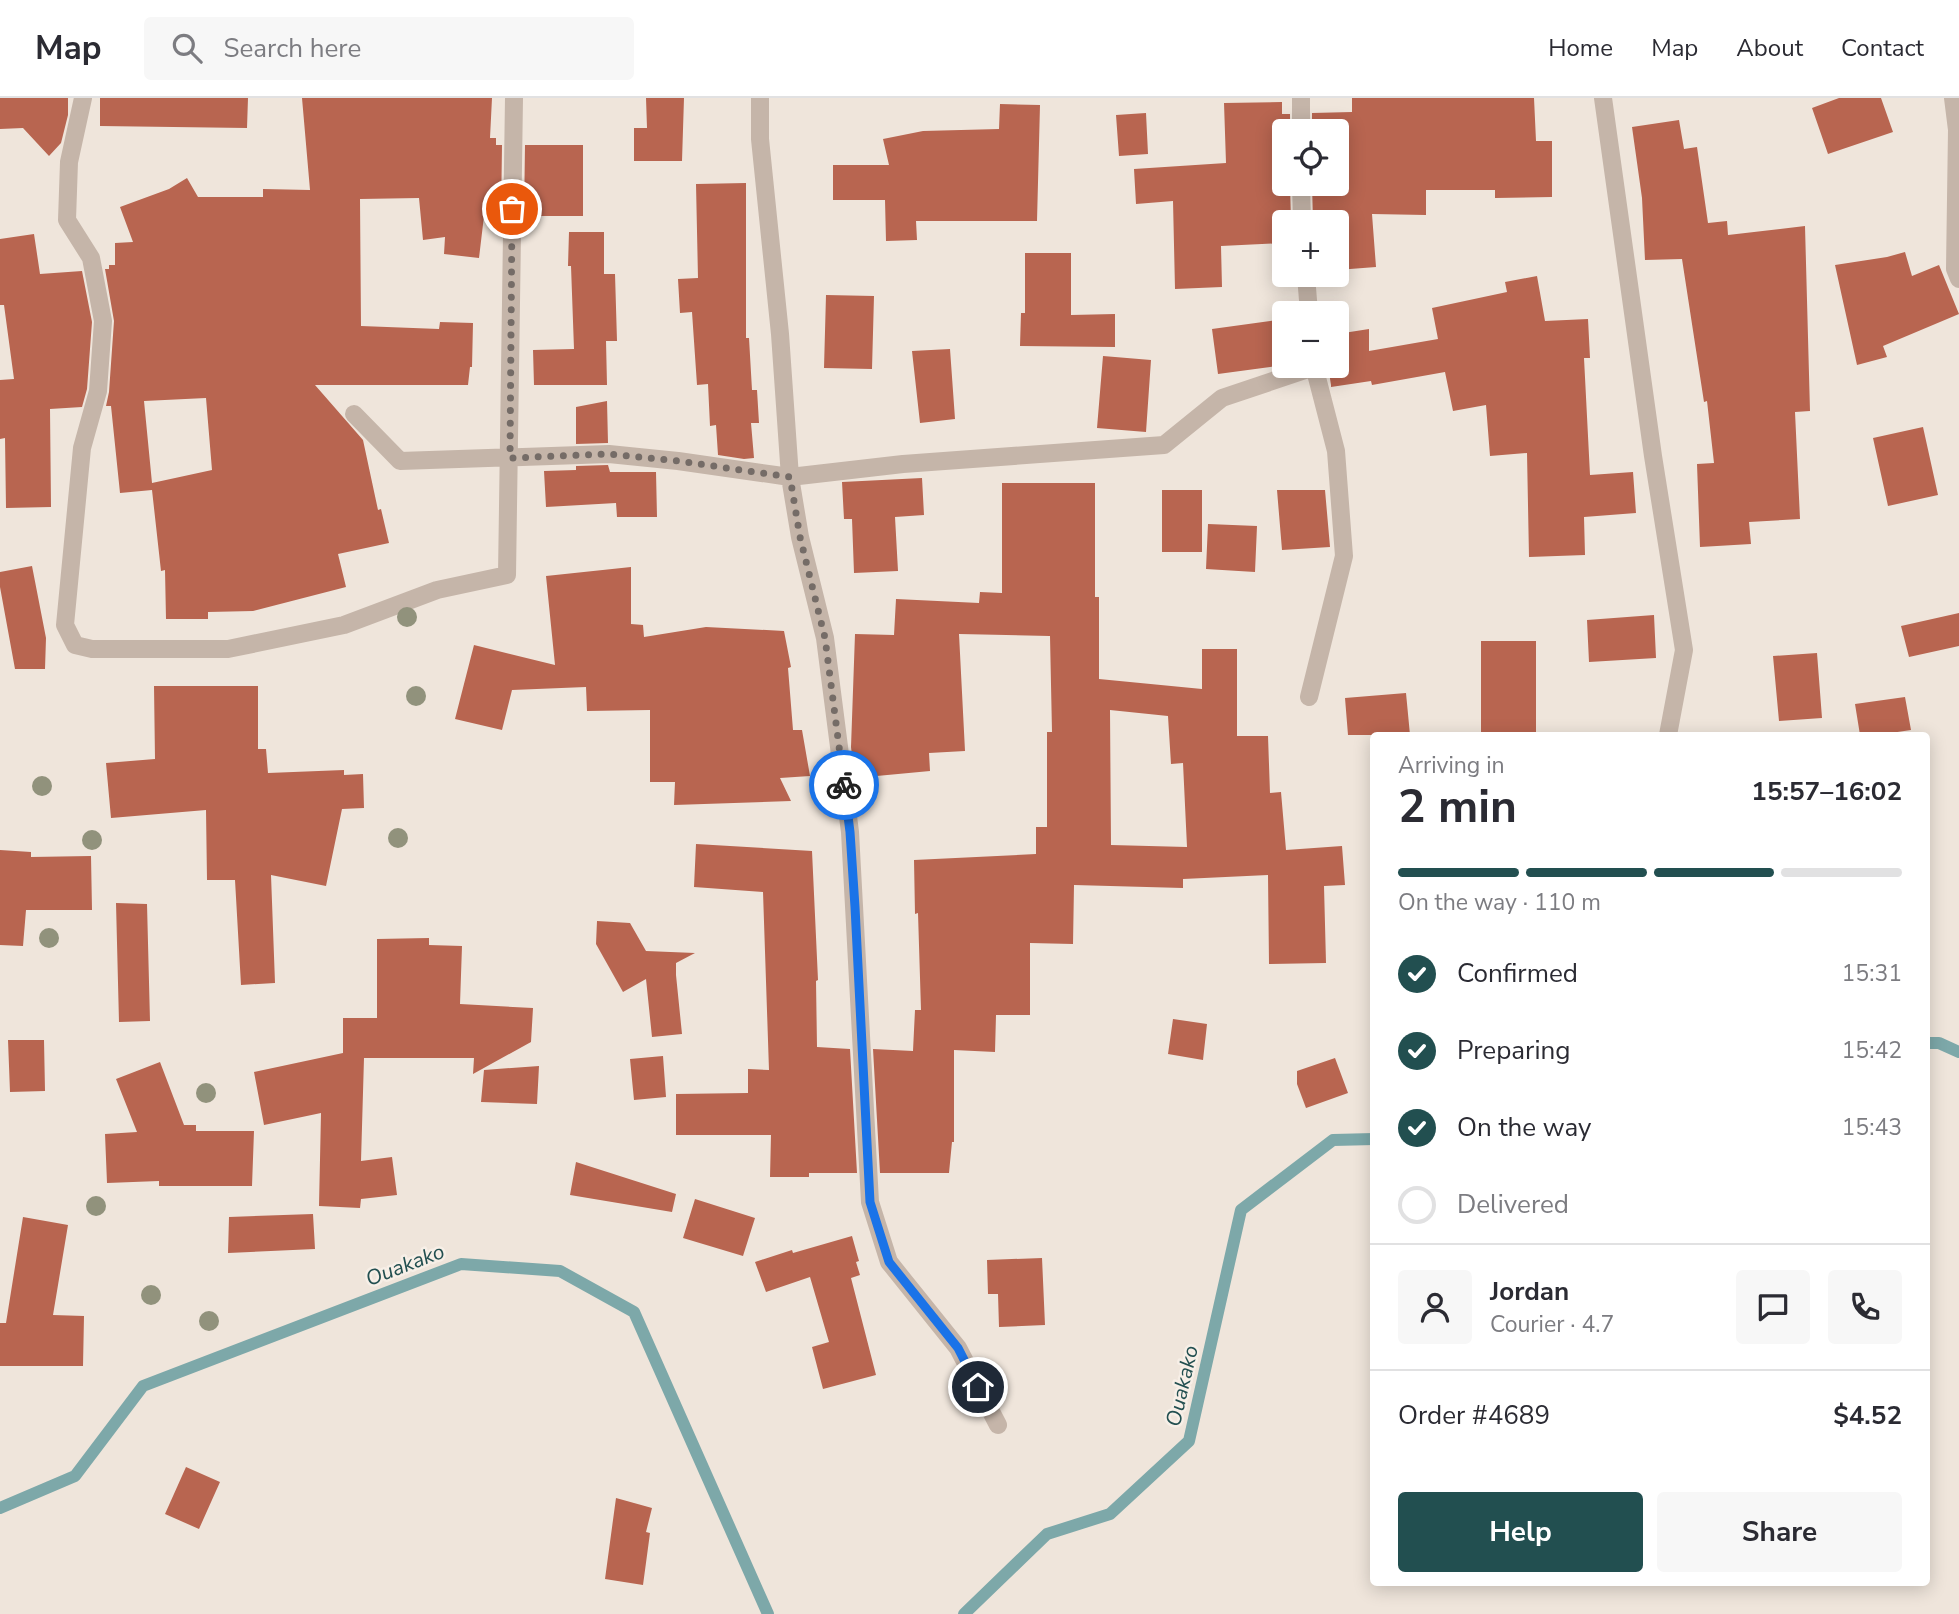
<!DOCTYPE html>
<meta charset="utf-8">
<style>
body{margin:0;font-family:"Nunito Sans",sans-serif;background:#f7f7f7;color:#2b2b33;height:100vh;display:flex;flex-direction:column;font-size:26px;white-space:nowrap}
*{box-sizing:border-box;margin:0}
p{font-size:23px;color:#7c7c81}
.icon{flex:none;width:38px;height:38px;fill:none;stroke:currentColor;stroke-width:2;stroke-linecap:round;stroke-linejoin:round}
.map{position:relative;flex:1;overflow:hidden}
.panel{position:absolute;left:1370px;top:634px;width:560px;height:854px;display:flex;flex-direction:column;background:#fff;border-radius:7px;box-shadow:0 4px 18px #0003}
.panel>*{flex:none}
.tools{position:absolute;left:1272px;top:21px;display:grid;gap:14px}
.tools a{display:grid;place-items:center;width:77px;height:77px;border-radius:7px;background:#fff;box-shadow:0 4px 18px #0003;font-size:35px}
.pin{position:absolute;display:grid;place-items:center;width:60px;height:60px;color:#fff;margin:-30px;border:4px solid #fff;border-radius:50%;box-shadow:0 2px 7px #0007}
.courier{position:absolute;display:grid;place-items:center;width:70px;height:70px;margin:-35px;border:5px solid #1a73e8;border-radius:50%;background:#fff;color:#222;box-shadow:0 2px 9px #0007}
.overview em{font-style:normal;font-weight:700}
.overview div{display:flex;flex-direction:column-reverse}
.overview{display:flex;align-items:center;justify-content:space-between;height:119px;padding:0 28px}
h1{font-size:46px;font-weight:700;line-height:52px}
.bar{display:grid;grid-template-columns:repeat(4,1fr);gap:10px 7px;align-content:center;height:84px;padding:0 28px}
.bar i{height:9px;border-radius:5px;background:#e1e1e2}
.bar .current{background:#224f50}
.bar p{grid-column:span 4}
.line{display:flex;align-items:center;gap:18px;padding:0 28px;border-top:2px solid #e1e1e2}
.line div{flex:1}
.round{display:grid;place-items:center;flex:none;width:74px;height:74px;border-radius:7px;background:#f7f7f7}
ol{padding:0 28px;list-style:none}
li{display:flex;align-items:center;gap:21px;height:77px}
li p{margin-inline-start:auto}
li .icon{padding:7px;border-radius:50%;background:#224f50;color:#fff;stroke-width:4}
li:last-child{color:#7c7c81}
li i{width:38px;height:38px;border:4px solid #e1e1e2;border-radius:50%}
.cta{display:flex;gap:14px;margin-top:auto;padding:14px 28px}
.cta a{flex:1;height:80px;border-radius:7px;background:#224f50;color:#fff;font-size:28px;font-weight:700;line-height:80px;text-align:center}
.cta a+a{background:#f7f7f7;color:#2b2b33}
header{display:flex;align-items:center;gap:42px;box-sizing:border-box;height:98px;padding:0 35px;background:#fff;border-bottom:2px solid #e1e1e2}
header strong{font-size:33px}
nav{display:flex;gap:38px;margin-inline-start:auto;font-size:24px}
.search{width:490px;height:63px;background:#f7f7f7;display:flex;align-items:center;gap:18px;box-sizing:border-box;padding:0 24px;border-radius:7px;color:#7c7c81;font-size:26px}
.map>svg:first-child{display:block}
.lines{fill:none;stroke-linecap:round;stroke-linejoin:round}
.stream{stroke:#7da8a9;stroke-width:12}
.building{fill:#b86550;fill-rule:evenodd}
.minor{stroke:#c5b5a9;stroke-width:18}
.tree{fill:#91927c}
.done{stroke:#756c67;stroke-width:7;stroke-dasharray:0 12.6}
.route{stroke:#1a73e8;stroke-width:9}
.labels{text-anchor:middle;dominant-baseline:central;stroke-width:5;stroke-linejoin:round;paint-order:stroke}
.water-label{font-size:21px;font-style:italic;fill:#224f50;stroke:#f7efe7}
</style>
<header>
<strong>Map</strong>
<div class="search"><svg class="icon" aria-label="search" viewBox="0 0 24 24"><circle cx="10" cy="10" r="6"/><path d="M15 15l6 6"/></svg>Search here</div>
<nav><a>Home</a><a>Map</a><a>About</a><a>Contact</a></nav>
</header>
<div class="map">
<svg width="1959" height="1516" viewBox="0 0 1959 1516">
<rect width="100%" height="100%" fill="#efe5db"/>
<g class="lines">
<path class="stream" d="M 1927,945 L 1939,945 L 1959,954
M 0,1410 L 75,1378 L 143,1288 L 461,1166 L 560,1173 L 634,1214 L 768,1516
M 964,1516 L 1047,1436 L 1110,1416 L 1189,1343 L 1241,1112 L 1333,1042 L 1374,1041"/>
</g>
<path class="building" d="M 0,0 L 68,0 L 68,17 L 61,45 L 49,58 L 23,30 L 0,31 Z
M 100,0 L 248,0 L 247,30 L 100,28 Z
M 302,0 L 492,0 L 490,40 L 496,40 L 496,47 L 502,47 L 501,118 L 484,118 L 479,160 L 444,156 L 445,139 L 423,142 L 419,100 L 360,101 L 361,228 L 439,231 L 440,224 L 473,225 L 472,269 L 470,269 L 468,287 L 315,287 L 363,342 L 378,412 L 381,411 L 389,445 L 338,456 L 346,489 L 253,513 L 208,514 L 208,521 L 166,521 L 165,472 L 161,473 L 152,392 L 120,395 L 111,308 L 106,308 L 109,294 L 114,223 L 105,171 L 109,171 L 109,167 L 115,167 L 115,145 L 133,144 L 120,109 L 169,91 L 187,80 L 198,99 L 263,99 L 263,91 L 310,92 ZM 206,300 L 212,372 L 152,385 L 144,303 Z
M 646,0 L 684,0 L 682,63 L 634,63 L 634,30 L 647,30 Z
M 1352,0 L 1534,0 L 1536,43 L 1552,43 L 1552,99 L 1495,100 L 1495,92 L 1426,92 L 1426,117 L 1372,116 L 1376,169 L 1337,172 L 1337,124 L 1313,124 L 1312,86 L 1337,86 L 1337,33 L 1312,33 L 1312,15 L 1352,14 Z
M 1839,0 L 1881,0 L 1893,34 L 1828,56 L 1812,10 Z
M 1282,4 L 1282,16 L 1290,16 L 1290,33 L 1284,33 L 1284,86 L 1290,86 L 1291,124 L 1284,124 L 1284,145 L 1221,148 L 1222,189 L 1175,191 L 1173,103 L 1136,106 L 1134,71 L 1226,65 L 1224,5 Z
M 1000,6 L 1040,7 L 1037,123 L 916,123 L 917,142 L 886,143 L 885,102 L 833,102 L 833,67 L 889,67 L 883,41 L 923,33 L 999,31 Z
M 1146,15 L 1148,56 L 1119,58 L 1116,17 Z
M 1679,22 L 1684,51 L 1697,49 L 1708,125 L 1727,123 L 1728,137 L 1805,128 L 1810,313 L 1795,314 L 1800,421 L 1749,424 L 1751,446 L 1700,449 L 1697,366 L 1714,365 L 1707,303 L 1704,304 L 1682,161 L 1645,162 L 1642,100 L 1632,29 Z
M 525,47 L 583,47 L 583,118 L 524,118 Z
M 746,85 L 746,240 L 749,240 L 752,292 L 757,292 L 759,325 L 751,325 L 754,360 L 744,361 L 718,357 L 716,327 L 710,328 L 708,286 L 697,287 L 692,214 L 680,215 L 678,181 L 698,180 L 696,86 Z
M 569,134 L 604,134 L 604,176 L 615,176 L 617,243 L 606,243 L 607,287 L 534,287 L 533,252 L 574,251 L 571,168 L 568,168 Z
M 34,136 L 40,176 L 82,173 L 92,224 L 87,291 L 82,309 L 50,311 L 51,409 L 6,410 L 5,340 L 0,341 L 0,282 L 14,281 L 4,207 L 0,207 L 0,141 Z
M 1905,154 L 1912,178 L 1939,167 L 1959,216 L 1883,248 L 1887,259 L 1857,267 L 1835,167 L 1887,159 Z
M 1025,155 L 1071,155 L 1071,217 L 1115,216 L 1115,249 L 1020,248 L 1021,215 L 1025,215 Z
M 1537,178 L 1545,223 L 1588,221 L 1590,260 L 1584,260 L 1590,377 L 1633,374 L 1636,415 L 1584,419 L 1585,457 L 1529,459 L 1527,355 L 1490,358 L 1486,307 L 1453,313 L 1445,274 L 1372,287 L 1371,283 L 1331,289 L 1331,287 L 1328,268 L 1337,268 L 1337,236 L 1369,231 L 1369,253 L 1438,241 L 1432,210 L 1507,194 L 1505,184 Z
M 826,197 L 874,198 L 872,271 L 824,270 Z
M 1284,221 L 1284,267 L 1218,276 L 1212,231 Z
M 950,251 L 955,321 L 920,325 L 912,253 Z
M 1103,258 L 1151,262 L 1146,334 L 1097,330 Z
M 607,303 L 608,345 L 576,346 L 576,309 Z
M 1923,329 L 1938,397 L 1888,408 L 1873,340 Z
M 608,367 L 610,374 L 656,374 L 657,419 L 617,419 L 616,405 L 546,409 L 544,373 L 576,372 L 576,368 Z
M 922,380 L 924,417 L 895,419 L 898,473 L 854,475 L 852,421 L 844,421 L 842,384 Z
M 1002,385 L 1095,385 L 1095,499 L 1099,499 L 1099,581 L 1202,591 L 1202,551 L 1237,551 L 1237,638 L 1268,638 L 1270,695 L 1281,694 L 1286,752 L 1342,748 L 1345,787 L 1324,788 L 1326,865 L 1269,866 L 1268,777 L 1183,781 L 1183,790 L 1074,787 L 1073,846 L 1030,845 L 1030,917 L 996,917 L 995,954 L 954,952 L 954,1044 L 952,1044 L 949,1075 L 880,1075 L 873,951 L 913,953 L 915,912 L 921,912 L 918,815 L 915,816 L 914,762 L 1036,756 L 1036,729 L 1047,729 L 1047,634 L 1052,634 L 1050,538 L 959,536 L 965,653 L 929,655 L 930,673 L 866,679 L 865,674 L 854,675 L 851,649 L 855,536 L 894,537 L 896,501 L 979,505 L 980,494 L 1002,495 ZM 1110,612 L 1168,618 L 1171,666 L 1183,665 L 1187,749 L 1111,747 Z
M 1162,392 L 1202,392 L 1202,454 L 1162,454 Z
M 1277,392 L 1325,392 L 1330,449 L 1282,452 Z
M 1208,426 L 1257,428 L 1255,474 L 1206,471 Z
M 32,468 L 46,540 L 45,571 L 15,571 L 0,489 L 0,474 Z
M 631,469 L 631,526 L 643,527 L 644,539 L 706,529 L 784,533 L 791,569 L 788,570 L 793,632 L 802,632 L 810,678 L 780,680 L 791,703 L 674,707 L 675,684 L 650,684 L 650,612 L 587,613 L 586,589 L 512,592 L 502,632 L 455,621 L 474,547 L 555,567 L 546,478 Z
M 1959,515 L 1959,548 L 1909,559 L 1901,528 Z
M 1654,517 L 1656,560 L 1589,564 L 1587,522 Z
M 1481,543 L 1536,543 L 1536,637 L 1481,637 Z
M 1817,555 L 1822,620 L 1779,623 L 1773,558 Z
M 154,588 L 258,588 L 258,651 L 266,651 L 268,675 L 344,672 L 344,677 L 363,676 L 364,710 L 342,711 L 326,788 L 271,777 L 275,885 L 241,887 L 235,782 L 207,782 L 206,712 L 111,720 L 106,665 L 155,661 Z
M 1406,595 L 1410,637 L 1348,637 L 1345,600 Z
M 1905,599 L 1911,632 L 1877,637 L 1860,637 L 1855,606 Z
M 696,746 L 812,753 L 818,882 L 816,883 L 817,949 L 850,951 L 857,1075 L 809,1075 L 809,1079 L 770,1079 L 771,1037 L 676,1037 L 676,996 L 748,995 L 748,971 L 769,972 L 763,794 L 694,789 Z
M 0,752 L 31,754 L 31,759 L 91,758 L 92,812 L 26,812 L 23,848 L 0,847 Z
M 116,805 L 147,806 L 150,923 L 119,924 Z
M 597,823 L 630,825 L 646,853 L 695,855 L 676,865 L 676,877 L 682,936 L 652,939 L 646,881 L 623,894 L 596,846 Z
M 429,840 L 429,847 L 462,848 L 460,906 L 533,910 L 531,944 L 473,976 L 474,960 L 364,960 L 361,1063 L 392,1059 L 397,1097 L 361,1101 L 360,1110 L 319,1108 L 321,1015 L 264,1027 L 254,974 L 343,955 L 343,920 L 377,920 L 377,841 Z
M 1173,921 L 1207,926 L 1203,962 L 1168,956 Z
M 8,942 L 44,942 L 45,993 L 10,994 Z
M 663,958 L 666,999 L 634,1002 L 630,961 Z
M 1335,960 L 1348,995 L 1306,1010 L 1297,986 L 1297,973 Z
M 160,964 L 184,1027 L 196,1027 L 196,1033 L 254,1033 L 252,1088 L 159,1088 L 159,1083 L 107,1085 L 105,1036 L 137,1034 L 116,981 Z
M 539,968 L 537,1006 L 481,1004 L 484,972 Z
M 576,1064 L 676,1096 L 672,1114 L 570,1097 Z
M 695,1101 L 755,1120 L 743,1158 L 683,1140 Z
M 313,1116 L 315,1151 L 228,1155 L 229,1119 Z
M 23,1119 L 68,1127 L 53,1217 L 84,1218 L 83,1268 L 0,1268 L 0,1225 L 6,1225 Z
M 852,1138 L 859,1163 L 856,1164 L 860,1177 L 851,1180 L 876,1277 L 823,1291 L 812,1249 L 829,1244 L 810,1179 L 766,1194 L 755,1164 L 792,1152 L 793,1155 Z
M 1042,1160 L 1045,1227 L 999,1229 L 998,1196 L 988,1196 L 987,1162 Z
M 186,1369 L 220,1384 L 199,1431 L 165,1416 Z
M 616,1400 L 652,1410 L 646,1434 L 650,1435 L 643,1487 L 605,1481 Z"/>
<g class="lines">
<path class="minor" d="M 83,0 L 69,64 L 67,122 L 91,160 L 103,223 L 98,293 L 82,350 L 65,527 L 75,547 L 92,551 L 228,551 L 344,527 L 437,492 L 507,477 L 514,0
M 760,0 L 760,41 L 780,236 L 790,379 L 800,439 L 825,540 L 850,734 L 870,1104 L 889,1164 L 958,1250 L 998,1327
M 1301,0 L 1301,33
M 1603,0 L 1653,358 L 1684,552 L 1668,637
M 1953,0 L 1957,32 L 1955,171 L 1959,181
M 1301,86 L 1302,124
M 1306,177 L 1309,215
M 354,316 L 400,363 L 609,356 L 678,363 L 790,379 L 903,366 L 1164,347 L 1222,300 L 1314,269
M 1309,599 L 1344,458 L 1336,353 L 1314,268"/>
</g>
<g class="tree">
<circle cx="407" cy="519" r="10"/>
<circle cx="416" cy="598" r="10"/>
<circle cx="42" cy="688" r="10"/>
<circle cx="398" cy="740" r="10"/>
<circle cx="92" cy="742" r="10"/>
<circle cx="49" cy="840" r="10"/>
<circle cx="206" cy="995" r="10"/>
<circle cx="96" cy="1108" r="10"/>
<circle cx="151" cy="1197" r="10"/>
<circle cx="209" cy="1223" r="10"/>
</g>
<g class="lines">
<path class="done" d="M 512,111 L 510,360 L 610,356 L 678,363 L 790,379 L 800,439 L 825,540 L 844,687"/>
<path class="route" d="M 844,687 L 850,734 L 855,809 L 870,1104 L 889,1164 L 958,1250 L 978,1289"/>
</g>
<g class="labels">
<g class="water-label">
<text transform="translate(405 1167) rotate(-21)">Ouakako</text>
<text transform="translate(1182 1288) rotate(-77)">Ouakako</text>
</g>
</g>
</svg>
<div class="tools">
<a><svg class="icon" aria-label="locate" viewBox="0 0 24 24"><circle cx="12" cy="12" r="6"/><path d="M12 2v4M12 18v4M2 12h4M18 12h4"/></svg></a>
<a>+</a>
<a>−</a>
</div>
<div class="pin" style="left:512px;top:111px;background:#ea580c"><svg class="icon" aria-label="bag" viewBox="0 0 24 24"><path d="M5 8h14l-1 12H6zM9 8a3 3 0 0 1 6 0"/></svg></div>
<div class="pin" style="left:978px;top:1289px;background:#1f2937"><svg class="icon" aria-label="home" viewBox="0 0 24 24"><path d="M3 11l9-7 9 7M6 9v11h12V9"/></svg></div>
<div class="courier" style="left:844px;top:687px"><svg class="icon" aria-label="bike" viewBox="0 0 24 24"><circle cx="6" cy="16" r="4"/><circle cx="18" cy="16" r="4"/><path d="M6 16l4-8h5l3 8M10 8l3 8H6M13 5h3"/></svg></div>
<section class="panel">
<div class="overview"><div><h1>2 min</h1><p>Arriving in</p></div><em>15:57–16:02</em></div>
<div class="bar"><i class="current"></i><i class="current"></i><i class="current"></i><i></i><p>On the way · 110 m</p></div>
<ol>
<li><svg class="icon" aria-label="check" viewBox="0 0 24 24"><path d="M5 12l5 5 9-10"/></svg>Confirmed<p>15:31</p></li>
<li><svg class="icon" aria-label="check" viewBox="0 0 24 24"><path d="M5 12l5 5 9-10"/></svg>Preparing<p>15:42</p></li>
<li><svg class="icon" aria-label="check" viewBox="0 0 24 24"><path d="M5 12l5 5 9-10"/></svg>On the way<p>15:43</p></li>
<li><i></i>Delivered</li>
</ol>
<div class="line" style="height:126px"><a class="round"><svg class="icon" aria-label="person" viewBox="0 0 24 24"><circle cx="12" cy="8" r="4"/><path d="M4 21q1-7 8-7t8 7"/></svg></a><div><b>Jordan</b><p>Courier · 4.7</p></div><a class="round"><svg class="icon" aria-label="chat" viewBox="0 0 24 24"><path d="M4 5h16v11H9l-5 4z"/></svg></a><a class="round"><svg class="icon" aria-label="phone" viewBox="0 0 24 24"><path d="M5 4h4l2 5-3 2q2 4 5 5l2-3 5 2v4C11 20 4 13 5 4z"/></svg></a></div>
<div class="line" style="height:91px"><div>Order #4689</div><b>$4.52</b></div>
<div class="cta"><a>Help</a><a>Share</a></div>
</section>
</div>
